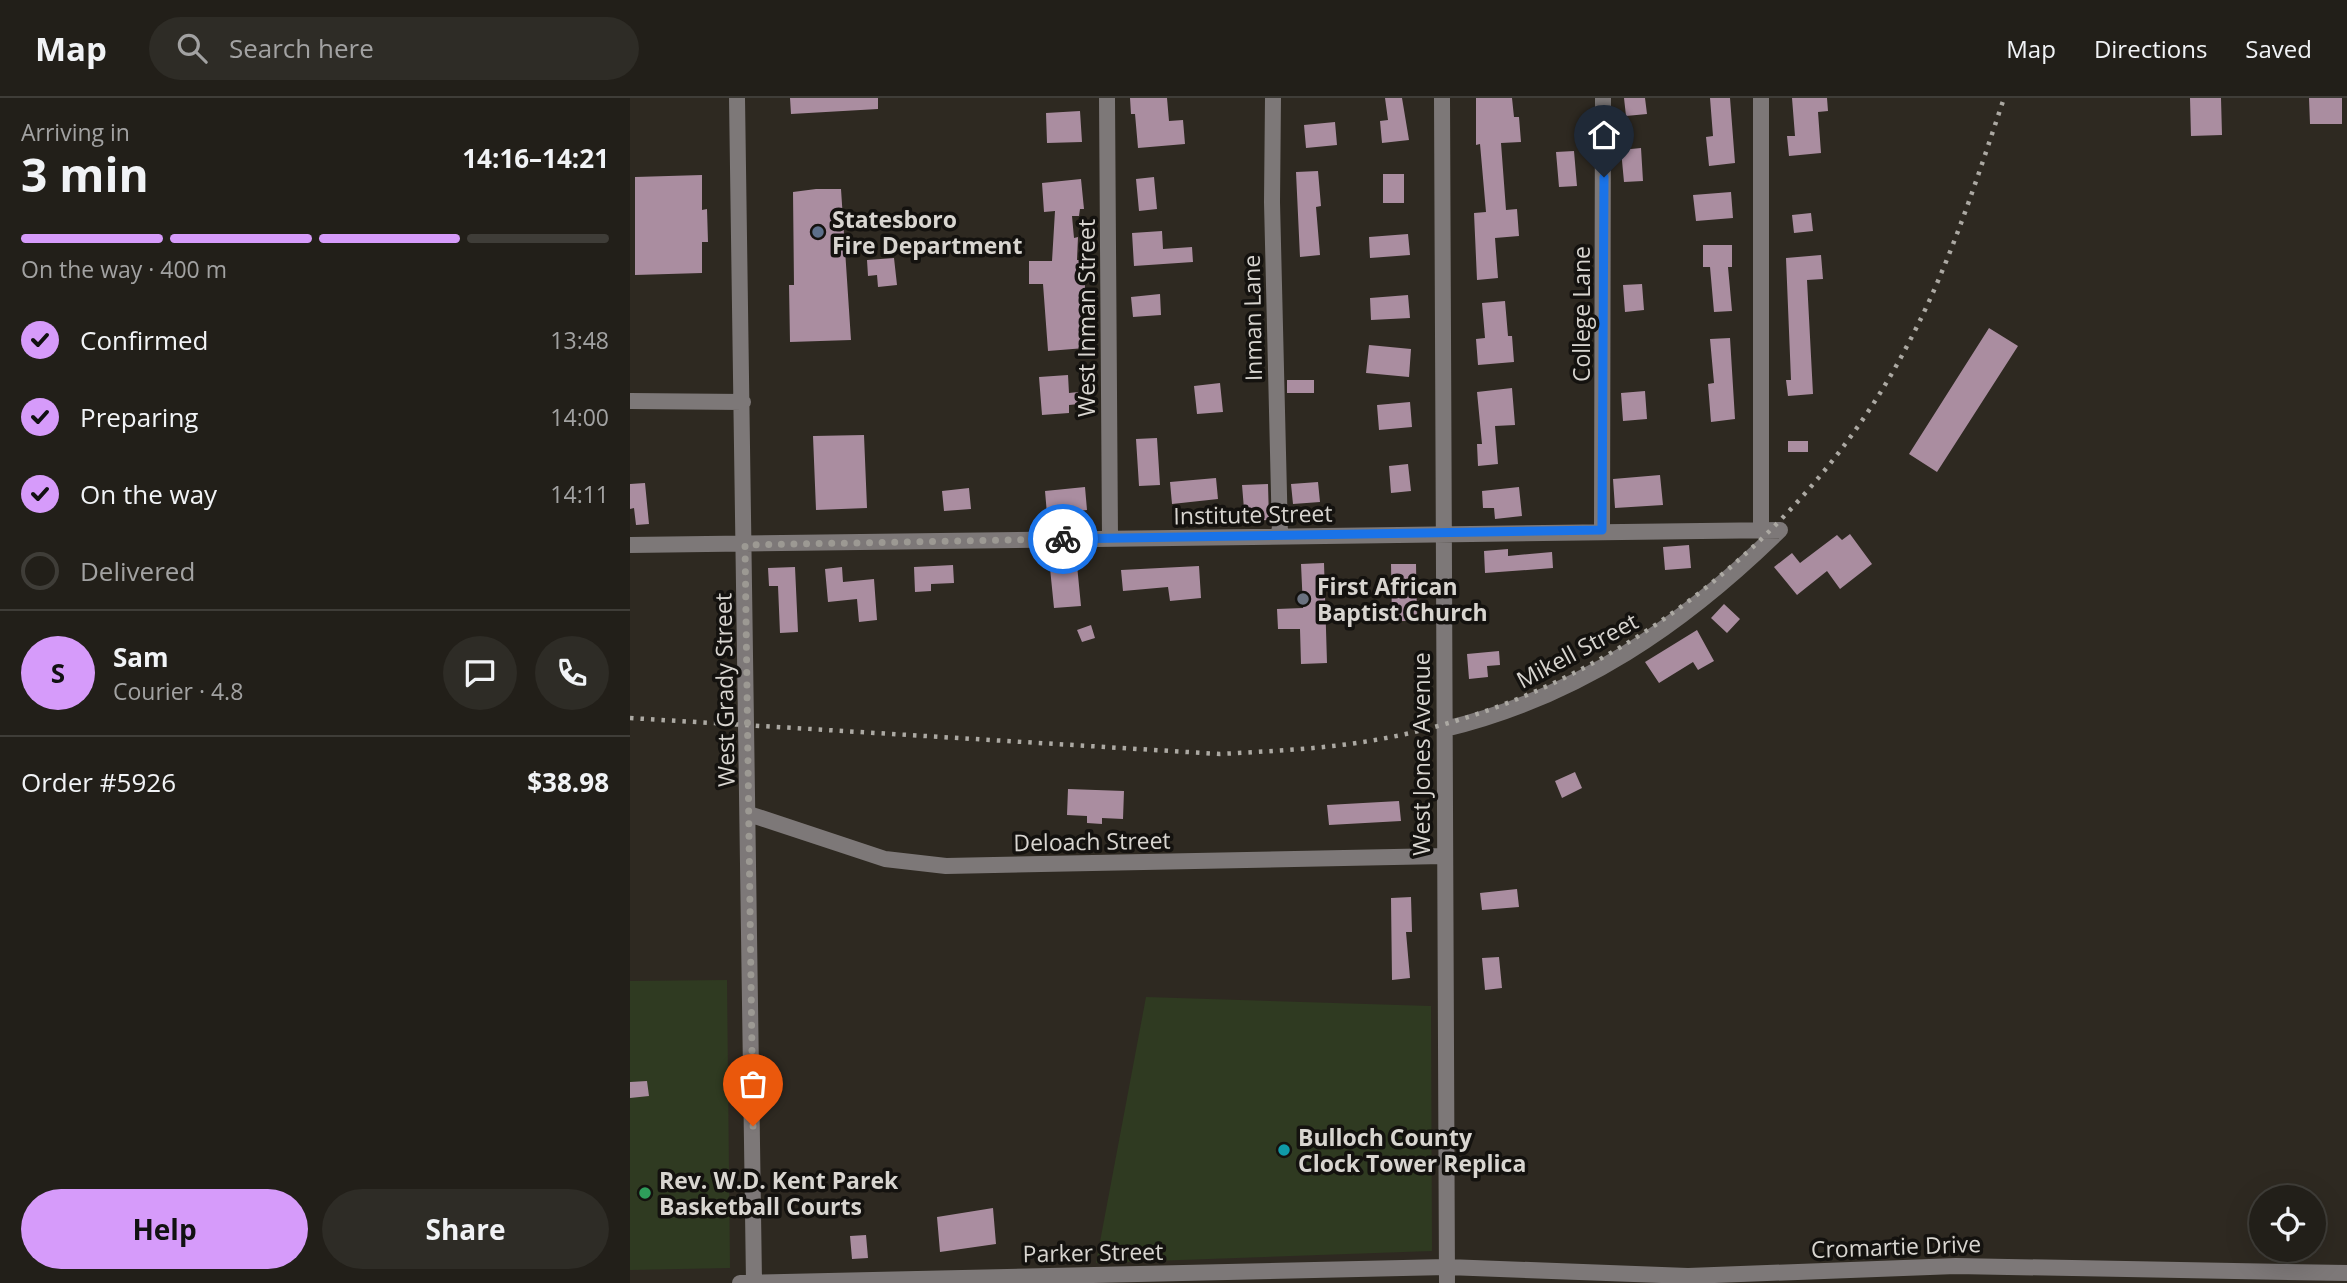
<!DOCTYPE html>
<meta charset="utf-8">
<style>
body{margin:0;font-family:"Open Sans",sans-serif;background:#2e2c26;color:#f1f3f6;height:100vh;display:flex;flex-direction:column;font-size:26px;white-space:nowrap}
*{box-sizing:border-box;margin:0}
p{font-size:23px;color:#a2a2a2}
.icon{flex:none;width:38px;height:38px;fill:none;stroke:currentColor;stroke-width:2;stroke-linecap:round;stroke-linejoin:round}
.map{position:relative;flex:1;overflow:hidden}
.sheet{display:flex;flex-direction:column;background:#221f19;width:630px}
.sheet>*{flex:none}
.controls{position:absolute;left:1619px;top:1087px;display:grid;gap:14px}
.controls a{display:grid;place-items:center;width:77px;height:77px;border-radius:50%;background:#221f19;box-shadow:0 7px 28px #0002,0 0 0 2px #3f3d38;font-size:35px}
.pin{position:absolute;display:grid;place-items:center;width:60px;height:60px;color:#fff;margin:-72px -30px;border-radius:50% 50% 50% 0;rotate:-45deg;box-shadow:0 0 7px #0007}
.pin .icon{rotate:45deg}
.courier{position:absolute;display:grid;place-items:center;width:70px;height:70px;margin:-35px;border:5px solid #1a73e8;border-radius:50%;background:#fff;color:#222;box-shadow:0 2px 9px #0007}
.summary em{font-style:normal;font-weight:700}
.summary div{display:flex;flex-direction:column-reverse}
.summary{display:flex;align-items:center;justify-content:space-between;height:119px;padding:0 21px}
h1{font-size:46px;font-weight:700;line-height:52px}
.bar{display:grid;grid-template-columns:repeat(4,1fr);gap:10px 7px;align-content:center;height:84px;padding:0 21px}
.bar i{height:9px;border-radius:5px;background:#3f3d38}
.bar .active{background:#d69bfa}
.bar p{grid-column:span 4}
.line{display:flex;align-items:center;gap:18px;padding:0 21px;border-top:2px solid #3f3d38}
.line div{flex:1}
.round{display:grid;place-items:center;flex:none;width:74px;height:74px;border-radius:37px;background:#2e2c26}
ol{padding:0 21px;list-style:none}
li{display:flex;align-items:center;gap:21px;height:77px}
li p{margin-inline-start:auto}
li .icon{padding:7px;border-radius:50%;background:#d69bfa;color:#111;stroke-width:4}
li:last-child{color:#a2a2a2}
li i{width:38px;height:38px;border:4px solid #3f3d38;border-radius:50%}
.primary-button{display:flex;gap:14px;margin-top:auto;padding:14px 21px}
.primary-button a{flex:1;height:80px;border-radius:42px;background:#d69bfa;color:#111;font-size:28px;font-weight:700;line-height:80px;text-align:center}
.primary-button a+a{background:#2e2c26;color:#f1f3f6}
header{display:flex;align-items:center;gap:42px;box-sizing:border-box;height:98px;padding:0 35px;background:#221f19;border-bottom:2px solid #3f3d38}
header strong{font-size:33px}
nav{display:flex;gap:38px;margin-inline-start:auto;font-size:24px}
.search{width:490px;height:63px;background:#2e2c26;display:flex;align-items:center;gap:18px;box-sizing:border-box;padding:0 24px;border-radius:38px;color:#a2a2a2;font-size:26px}
main{display:flex;flex:1;min-height:0}
.map>svg:first-child{display:block}
.green{fill:#2f3a21}
.building{fill:#aa8da0}
.lines{fill:none;stroke-linecap:round;stroke-linejoin:round}
.minor{stroke:#7d7878;stroke-width:16}
.rail{stroke:#aca9a3;stroke-width:4.5;stroke-dasharray:3.5 7;stroke-linecap:butt}
.done{stroke:#9c9993;stroke-width:7;stroke-dasharray:0 12.6}
.route{stroke:#1a73e8;stroke-width:9}
.service-dot{fill:#5c6f8a;stroke:#14120f;stroke-width:2.5}
.worship-dot{fill:#6b7280;stroke:#14120f;stroke-width:2.5}
.culture-dot{fill:#0f9aa8;stroke:#14120f;stroke-width:2.5}
.leisure-dot{fill:#2e9e5b;stroke:#14120f;stroke-width:2.5}
.labels{text-anchor:middle;dominant-baseline:central;stroke-width:7;stroke-linejoin:round;paint-order:stroke}
.poi-label{font-size:23px;font-weight:bold;fill:#d8d5d0;stroke:#14120f;text-anchor:start}
.street-label{font-size:23px;fill:#d8d5d0;stroke:#14120f}
</style>
<header>
<strong>Map</strong>
<div class="search"><svg class="icon" aria-label="search" viewBox="0 0 24 24"><circle cx="10" cy="10" r="6"/><path d="M15 15l6 6"/></svg>Search here</div>
<nav><a>Map</a><a>Directions</a><a>Saved</a></nav>
</header>
<main>
<section class="sheet">
<div class="summary"><div><h1>3 min</h1><p>Arriving in</p></div><em>14:16–14:21</em></div>
<div class="bar"><i class="active"></i><i class="active"></i><i class="active"></i><i></i><p>On the way · 400 m</p></div>
<ol>
<li><svg class="icon" aria-label="check" viewBox="0 0 24 24"><path d="M5 12l5 5 9-10"/></svg>Confirmed<p>13:48</p></li>
<li><svg class="icon" aria-label="check" viewBox="0 0 24 24"><path d="M5 12l5 5 9-10"/></svg>Preparing<p>14:00</p></li>
<li><svg class="icon" aria-label="check" viewBox="0 0 24 24"><path d="M5 12l5 5 9-10"/></svg>On the way<p>14:11</p></li>
<li><i></i>Delivered</li>
</ol>
<div class="line" style="height:126px"><b class="round" style="background:#d69bfa;color:#111">S</b><div><b>Sam</b><p>Courier · 4.8</p></div><a class="round"><svg class="icon" aria-label="chat" viewBox="0 0 24 24"><path d="M4 5h16v11H9l-5 4z"/></svg></a><a class="round"><svg class="icon" aria-label="phone" viewBox="0 0 24 24"><path d="M5 4h4l2 5-3 2q2 4 5 5l2-3 5 2v4C11 20 4 13 5 4z"/></svg></a></div>
<div class="line" style="height:91px"><div>Order #5926</div><b>$38.98</b></div>
<div class="primary-button"><a>Help</a><a>Share</a></div>
</section>
<div class="map">
<svg width="1717" height="1185" viewBox="0 0 1717 1185">
<rect width="100%" height="100%" fill="#2e2921"/>
<path class="green" d="M 97,882 L 100,1170 L 0,1172 L 0,883 Z
M 516,899 L 801,908 L 802,1153 L 466,1165 Z"/>
<path class="building" d="M 160,0 L 248,0 L 248,11 L 161,16 Z
M 500,0 L 537,0 L 539,23 L 553,22 L 555,46 L 508,50 L 505,16 L 501,16 Z
M 755,0 L 772,0 L 779,42 L 752,45 L 750,23 L 758,22 Z
M 846,0 L 882,0 L 884,19 L 889,19 L 891,44 L 871,45 L 876,112 L 887,111 L 889,138 L 865,140 L 868,180 L 847,182 L 844,115 L 856,114 L 850,46 L 846,47 Z
M 994,0 L 1015,0 L 1017,16 L 996,18 Z
M 1080,0 L 1100,0 L 1105,65 L 1079,68 L 1076,39 L 1083,38 Z
M 1162,0 L 1197,0 L 1198,13 L 1188,14 L 1191,55 L 1159,58 L 1157,38 L 1165,38 Z
M 1560,0 L 1591,0 L 1592,37 L 1561,38 Z
M 1679,0 L 1712,0 L 1712,26 L 1680,26 Z
M 450,13 L 452,44 L 417,45 L 416,15 Z
M 705,24 L 707,47 L 676,50 L 674,27 Z
M 1011,50 L 1013,83 L 994,84 L 991,52 Z
M 944,53 L 947,88 L 929,89 L 926,54 Z
M 688,73 L 691,108 L 686,109 L 690,157 L 670,159 L 666,74 Z
M 753,76 L 774,76 L 774,105 L 753,105 Z
M 72,77 L 72,112 L 77,111 L 78,144 L 72,144 L 72,175 L 5,177 L 5,79 Z
M 524,79 L 527,111 L 509,113 L 506,81 Z
M 451,81 L 454,111 L 450,111 L 449,118 L 442,118 L 444,140 L 448,139 L 447,162 L 454,162 L 456,218 L 452,218 L 455,250 L 418,253 L 413,186 L 399,186 L 399,163 L 422,163 L 425,113 L 414,114 L 412,85 Z
M 186,91 L 211,91 L 221,242 L 160,244 L 159,187 L 164,187 L 163,94 Z
M 1101,94 L 1103,120 L 1066,123 L 1063,97 Z
M 1181,115 L 1183,133 L 1164,135 L 1162,117 Z
M 532,133 L 533,151 L 562,149 L 563,164 L 504,168 L 502,135 Z
M 778,136 L 780,157 L 740,160 L 739,139 Z
M 1073,147 L 1102,147 L 1102,169 L 1098,169 L 1102,213 L 1084,214 L 1080,169 L 1073,169 Z
M 1191,157 L 1193,181 L 1177,182 L 1183,296 L 1158,298 L 1156,282 L 1161,282 L 1156,160 Z
M 264,160 L 267,187 L 248,189 L 247,177 L 238,178 L 237,162 Z
M 1012,186 L 1014,212 L 995,214 L 993,187 Z
M 530,196 L 531,217 L 503,219 L 501,199 Z
M 778,197 L 780,220 L 741,222 L 740,200 Z
M 875,203 L 878,238 L 882,238 L 884,264 L 848,267 L 846,241 L 855,240 L 852,205 Z
M 1359,230 L 1388,248 L 1307,374 L 1279,356 Z
M 1100,240 L 1105,321 L 1081,324 L 1078,286 L 1084,285 L 1080,241 Z
M 739,247 L 781,251 L 779,279 L 736,275 Z
M 438,277 L 439,295 L 448,294 L 449,306 L 439,307 L 439,315 L 412,317 L 409,279 Z
M 657,282 L 684,282 L 684,295 L 657,295 Z
M 590,285 L 593,314 L 567,316 L 564,288 Z
M 882,290 L 885,327 L 865,328 L 868,366 L 848,368 L 847,346 L 852,346 L 847,294 Z
M 1015,293 L 1017,321 L 993,323 L 991,295 Z
M 780,304 L 782,329 L 749,332 L 747,307 Z
M 234,337 L 237,410 L 186,412 L 183,338 Z
M 527,340 L 530,387 L 509,388 L 506,341 Z
M 1158,343 L 1178,343 L 1178,354 L 1158,354 Z
M 778,366 L 781,393 L 761,395 L 759,368 Z
M 1030,377 L 1033,407 L 985,410 L 983,381 Z
M 586,380 L 588,401 L 542,406 L 540,384 Z
M 688,384 L 690,404 L 663,406 L 661,386 Z
M 15,385 L 19,426 L 6,427 L 4,410 L 0,411 L 0,386 Z
M 638,386 L 639,422 L 615,423 L 612,387 Z
M 455,389 L 457,412 L 417,416 L 415,393 Z
M 889,389 L 892,418 L 865,421 L 864,410 L 853,410 L 852,393 Z
M 339,390 L 341,411 L 314,413 L 312,393 Z
M 1220,436 L 1242,466 L 1210,491 L 1197,473 L 1167,497 L 1144,469 L 1162,455 L 1170,465 L 1207,437 L 1212,442 Z
M 1059,447 L 1061,470 L 1035,472 L 1033,449 Z
M 878,451 L 878,458 L 922,454 L 923,470 L 855,475 L 854,453 Z
M 694,465 L 697,565 L 671,566 L 670,531 L 648,531 L 647,511 L 673,510 L 671,466 Z
M 761,466 L 786,466 L 787,523 L 762,523 Z
M 323,467 L 324,485 L 301,486 L 301,493 L 285,494 L 284,469 Z
M 447,467 L 451,508 L 424,510 L 420,470 Z
M 569,468 L 571,500 L 540,503 L 538,489 L 493,493 L 491,472 Z
M 165,469 L 168,534 L 150,535 L 148,488 L 139,488 L 138,470 Z
M 212,469 L 213,484 L 244,481 L 247,522 L 229,524 L 227,501 L 198,504 L 195,471 Z
M 1094,506 L 1110,521 L 1097,535 L 1081,520 Z
M 461,527 L 465,540 L 452,544 L 447,532 Z
M 1067,532 L 1084,563 L 1068,572 L 1063,564 L 1029,585 L 1015,564 Z
M 869,553 L 870,567 L 857,568 L 858,579 L 839,581 L 837,556 Z
M 945,674 L 952,690 L 932,700 L 925,683 Z
M 438,691 L 494,693 L 493,721 L 472,720 L 472,726 L 457,725 L 457,718 L 437,717 Z
M 769,703 L 771,723 L 699,727 L 697,707 Z
M 887,791 L 889,809 L 852,812 L 850,795 Z
M 781,799 L 782,834 L 776,834 L 780,880 L 762,882 L 761,800 Z
M 869,859 L 872,890 L 855,892 L 852,860 Z
M 17,983 L 19,998 L 0,1000 L 0,984 Z
M 363,1110 L 366,1146 L 310,1154 L 307,1119 Z
M 236,1137 L 238,1160 L 222,1161 L 220,1138 Z"/>
<g class="lines">
<path class="minor" d="M 107,0 L 124,1184
M 477,0 L 480,441
M 643,0 L 642,104 L 650,438
M 812,0 L 817,1185
M 1131,0 L 1131,432
M 0,303 L 113,304
M 972,432 L 973,0
M 0,447 L 1150,432
M 815,631 C 948,599 1053,527 1150,432
M 119,716 L 255,761 L 316,768 L 813,758
M 110,1185 L 817,1169 L 1058,1178 L 1326,1168 L 1717,1175"/>
<path class="rail" d="M 0,620 L 590,656 C 642,653 694,651 745,642 C 968,604 1173,447 1277,248 C 1319,169 1346,84 1374,0"/>
</g>
<g class="lines">
<path class="done" d="M 123,1028 L 115,447 L 433,441"/>
<path class="route" d="M 433,441 L 972,432 L 974,79"/>
</g>
<circle class="service-dot" cx="188" cy="134" r="7"/>
<circle class="worship-dot" cx="673" cy="501" r="7"/>
<circle class="culture-dot" cx="654" cy="1052" r="7"/>
<circle class="leisure-dot" cx="15" cy="1095" r="7"/>
<g class="labels">
<g class="poi-label">
<text x="202" y="121">Statesboro<tspan x="202" dy="26">Fire Department</tspan></text>
<text x="687" y="488">First African<tspan x="687" dy="26">Baptist Church</tspan></text>
<text x="668" y="1039">Bulloch County<tspan x="668" dy="26">Clock Tower Replica</tspan></text>
<text x="29" y="1082">Rev. W.D. Kent Parek<tspan x="29" dy="26">Basketball Courts</tspan></text>
</g>
<g class="street-label">
<text transform="translate(951 216) rotate(-90)">College Lane</text>
<text transform="translate(456 220) rotate(-90)">West Inman Street</text>
<text transform="translate(622 220) rotate(-91)">Inman Lane</text>
<text transform="translate(623 416) rotate(-1)">Institute Street</text>
<text transform="translate(947 552) rotate(-28)">Mikell Street</text>
<text transform="translate(94 592) rotate(-91)">West Grady Street</text>
<text transform="translate(791 656) rotate(-90)">West Jones Avenue</text>
<text transform="translate(462 743) rotate(-1)">Deloach Street</text>
<text transform="translate(1266 1148) rotate(-2)">Cromartie Drive</text>
<text transform="translate(463 1154) rotate(-1)">Parker Street</text>
</g>
</g>
</svg>
<div class="controls">
<a><svg class="icon" aria-label="locate" viewBox="0 0 24 24"><circle cx="12" cy="12" r="6"/><path d="M12 2v4M12 18v4M2 12h4M18 12h4"/></svg></a>
</div>
<div class="pin" style="left:123px;top:1028px;background:#ea580c"><svg class="icon" aria-label="bag" viewBox="0 0 24 24"><path d="M5 8h14l-1 12H6zM9 8a3 3 0 0 1 6 0"/></svg></div>
<div class="pin" style="left:974px;top:79px;background:#1f2937"><svg class="icon" aria-label="home" viewBox="0 0 24 24"><path d="M3 11l9-7 9 7M6 9v11h12V9"/></svg></div>
<div class="courier" style="left:433px;top:441px"><svg class="icon" aria-label="bike" viewBox="0 0 24 24"><circle cx="6" cy="16" r="4"/><circle cx="18" cy="16" r="4"/><path d="M6 16l4-8h5l3 8M10 8l3 8H6M13 5h3"/></svg></div>
</div>
</main>
